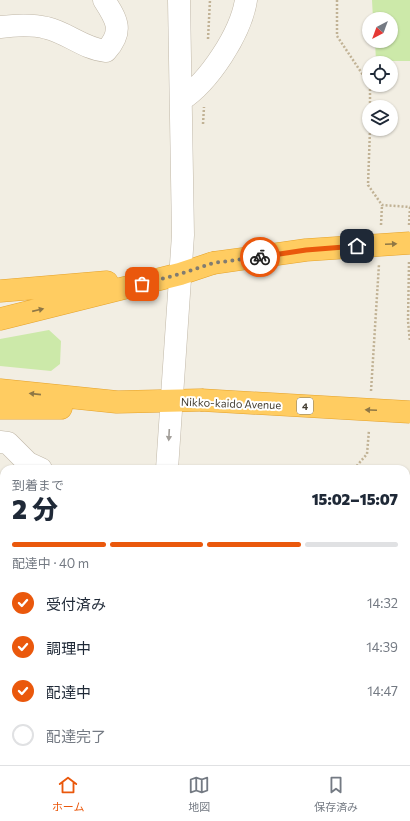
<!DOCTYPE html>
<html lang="ja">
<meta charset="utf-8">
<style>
body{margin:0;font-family:Commissioner,"Noto Sans JP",sans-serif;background:#f2f2f3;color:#1f2937;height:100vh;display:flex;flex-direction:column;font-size:15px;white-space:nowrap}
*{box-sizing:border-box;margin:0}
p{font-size:13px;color:#747a83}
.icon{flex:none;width:22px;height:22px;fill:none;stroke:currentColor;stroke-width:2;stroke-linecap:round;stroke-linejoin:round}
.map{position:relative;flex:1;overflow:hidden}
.drawer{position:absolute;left:0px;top:465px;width:410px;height:300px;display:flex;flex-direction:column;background:#fff;border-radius:12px 12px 0 0;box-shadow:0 1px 3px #0004}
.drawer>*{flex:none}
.needle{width:26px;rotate:221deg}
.fabs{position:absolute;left:362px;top:12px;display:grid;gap:8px}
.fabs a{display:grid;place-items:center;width:36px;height:36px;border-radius:50%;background:#fff;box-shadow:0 1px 3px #0004;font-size:20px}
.pin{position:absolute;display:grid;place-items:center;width:34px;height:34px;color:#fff;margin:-17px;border-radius:8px;box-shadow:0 2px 6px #0006}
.courier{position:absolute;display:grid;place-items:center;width:40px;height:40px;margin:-20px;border:3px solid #ea580c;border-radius:50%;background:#fff;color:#222;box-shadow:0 1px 5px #0007}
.summary em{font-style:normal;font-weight:800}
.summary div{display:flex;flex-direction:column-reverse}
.summary{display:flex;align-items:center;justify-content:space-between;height:68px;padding:0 12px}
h1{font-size:26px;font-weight:800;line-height:30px}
.bar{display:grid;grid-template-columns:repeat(4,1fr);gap:6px 4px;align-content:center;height:48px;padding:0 12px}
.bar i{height:5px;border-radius:3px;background:#e0e1e3}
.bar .on{background:#ea580c}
.bar p{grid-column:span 4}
ol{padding:0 12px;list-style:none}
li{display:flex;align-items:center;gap:12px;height:44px}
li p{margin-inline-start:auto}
li .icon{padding:4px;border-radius:50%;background:#ea580c;color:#fff;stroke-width:4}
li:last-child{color:#747a83}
li i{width:22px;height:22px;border:2px solid #e0e1e3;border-radius:50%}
.tab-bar{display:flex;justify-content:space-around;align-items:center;height:56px;border-top:1px solid #e0e1e3;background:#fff;font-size:11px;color:#747a83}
.tab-bar a{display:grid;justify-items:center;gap:2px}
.tab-bar .on{color:#ea580c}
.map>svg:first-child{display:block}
.green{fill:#cce9a9}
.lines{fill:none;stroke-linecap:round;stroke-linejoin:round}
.minor-casing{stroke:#c1b8a8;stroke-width:23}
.highway-casing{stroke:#e5a22a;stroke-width:23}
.path{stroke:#c1b295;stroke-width:2.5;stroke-dasharray:2 2;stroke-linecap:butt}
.minor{stroke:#fff;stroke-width:22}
.highway{stroke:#ffcc61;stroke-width:22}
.highway-bridge-casing{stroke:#e5a22a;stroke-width:23;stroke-linecap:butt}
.highway-bridge{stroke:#ffcc61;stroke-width:22}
.oneway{fill:#8f7745}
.oneway2{fill:#a29e99}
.done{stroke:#817c71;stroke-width:4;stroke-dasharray:0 7.2}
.route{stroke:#ea580c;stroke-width:5}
.labels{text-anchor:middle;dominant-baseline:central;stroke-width:4;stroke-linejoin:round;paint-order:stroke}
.shield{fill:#fff;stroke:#7c7870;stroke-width:1}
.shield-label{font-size:10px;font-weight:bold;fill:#443e33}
.street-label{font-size:11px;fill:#443e33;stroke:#fff}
</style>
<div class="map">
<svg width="410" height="765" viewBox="0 0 410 765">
<rect width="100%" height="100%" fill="#f2eee3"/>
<path class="green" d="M 372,0 L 410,0 L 410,61 L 376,61 L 375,41 L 391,41 L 391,19 L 373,19 Z
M 49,330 L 61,341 L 60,364 L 51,371 L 0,366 L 0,339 Z"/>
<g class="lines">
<g class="minor-casing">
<path id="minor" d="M 0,27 C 16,25 32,24 47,28 C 68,33 84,49 106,51 C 124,31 117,20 104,0
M 181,100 C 209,82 241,33 246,0
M 0,442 L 8,443 L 28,463 L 41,469
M 167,469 L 183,235 L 179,0
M 0,513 L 4,506
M 20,761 L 21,765
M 109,765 L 110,761"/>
</g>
<g class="highway-casing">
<path id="highway" d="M 0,291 L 107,282
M 0,319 L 180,274 L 213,263
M 0,390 L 117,402 L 201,400
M 0,408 L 61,408"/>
</g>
<path class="path" d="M 337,0 L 337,36 L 369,84
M 208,39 L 210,0
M 370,85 L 370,107
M 203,124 L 204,107
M 370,129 L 368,185 L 382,205 L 410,207
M 381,225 L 382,205
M 409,225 L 410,207
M 409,262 L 408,321 L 410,342
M 371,391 L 379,264
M 354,469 L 367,454 L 369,430
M 140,765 L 140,761
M 172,765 L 173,761
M 327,765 L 327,761"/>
<use href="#minor" class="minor"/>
<use href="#highway" class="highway"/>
<g class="highway-bridge-casing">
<path id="highway-bridge" d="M 213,263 L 306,250 L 410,243
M 201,400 L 410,412"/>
</g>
<use href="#highway-bridge" class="highway-bridge"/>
</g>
<defs><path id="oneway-solid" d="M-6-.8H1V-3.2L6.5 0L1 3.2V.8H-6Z"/></defs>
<g class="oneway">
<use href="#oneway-solid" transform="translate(391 244) rotate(-3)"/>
<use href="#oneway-solid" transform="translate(38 310) rotate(-13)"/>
<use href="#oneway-solid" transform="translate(35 394) rotate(-174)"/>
<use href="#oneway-solid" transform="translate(371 410) rotate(-177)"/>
</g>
<use class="oneway2" href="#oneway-solid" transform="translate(169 435) rotate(93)"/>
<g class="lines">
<path class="done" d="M 142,284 L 180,274 L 213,263 L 260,257"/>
<path class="route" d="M 260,257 L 306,250 L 357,246"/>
</g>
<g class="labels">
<rect class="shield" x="297" y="398" width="16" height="16" rx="3"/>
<g class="shield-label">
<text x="305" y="406">4</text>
</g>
<g class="street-label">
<text transform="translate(231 403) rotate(2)">Nikko-kaido Avenue</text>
</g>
</g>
</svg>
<div class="fabs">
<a><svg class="needle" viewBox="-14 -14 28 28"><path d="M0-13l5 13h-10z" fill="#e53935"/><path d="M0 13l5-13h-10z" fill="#747a83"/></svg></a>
<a><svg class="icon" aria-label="locate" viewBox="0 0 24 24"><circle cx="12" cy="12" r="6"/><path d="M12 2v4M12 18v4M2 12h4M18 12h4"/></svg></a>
<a><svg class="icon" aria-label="layers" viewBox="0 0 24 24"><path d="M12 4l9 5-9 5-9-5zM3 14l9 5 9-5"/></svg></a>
</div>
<div class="pin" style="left:142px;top:284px;background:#ea580c"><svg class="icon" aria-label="bag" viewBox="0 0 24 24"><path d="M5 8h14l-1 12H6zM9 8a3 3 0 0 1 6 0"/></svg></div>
<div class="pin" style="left:357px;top:246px;background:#1f2937"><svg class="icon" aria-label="home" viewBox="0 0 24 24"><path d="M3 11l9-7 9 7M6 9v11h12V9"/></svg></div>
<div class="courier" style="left:260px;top:257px"><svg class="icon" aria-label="bike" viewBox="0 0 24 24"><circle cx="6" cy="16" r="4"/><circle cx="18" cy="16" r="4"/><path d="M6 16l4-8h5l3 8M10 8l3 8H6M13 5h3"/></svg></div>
<section class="drawer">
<div class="summary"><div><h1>2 分</h1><p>到着まで</p></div><em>15:02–15:07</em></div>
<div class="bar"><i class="on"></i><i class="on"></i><i class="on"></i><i></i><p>配達中 · 40 m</p></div>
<ol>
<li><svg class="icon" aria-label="check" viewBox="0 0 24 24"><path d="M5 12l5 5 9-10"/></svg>受付済み<p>14:32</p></li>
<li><svg class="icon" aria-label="check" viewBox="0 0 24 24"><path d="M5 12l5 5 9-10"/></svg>調理中<p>14:39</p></li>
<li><svg class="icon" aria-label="check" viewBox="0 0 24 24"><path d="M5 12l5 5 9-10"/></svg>配達中<p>14:47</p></li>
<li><i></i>配達完了</li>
</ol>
</section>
</div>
<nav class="tab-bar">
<a class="on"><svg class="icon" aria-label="home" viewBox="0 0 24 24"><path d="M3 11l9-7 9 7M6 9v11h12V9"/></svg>ホーム</a>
<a><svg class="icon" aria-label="map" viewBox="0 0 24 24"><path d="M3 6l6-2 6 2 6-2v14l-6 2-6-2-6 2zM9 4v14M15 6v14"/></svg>地図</a>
<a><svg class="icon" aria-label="saved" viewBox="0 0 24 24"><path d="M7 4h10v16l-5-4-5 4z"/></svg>保存済み</a>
</nav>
